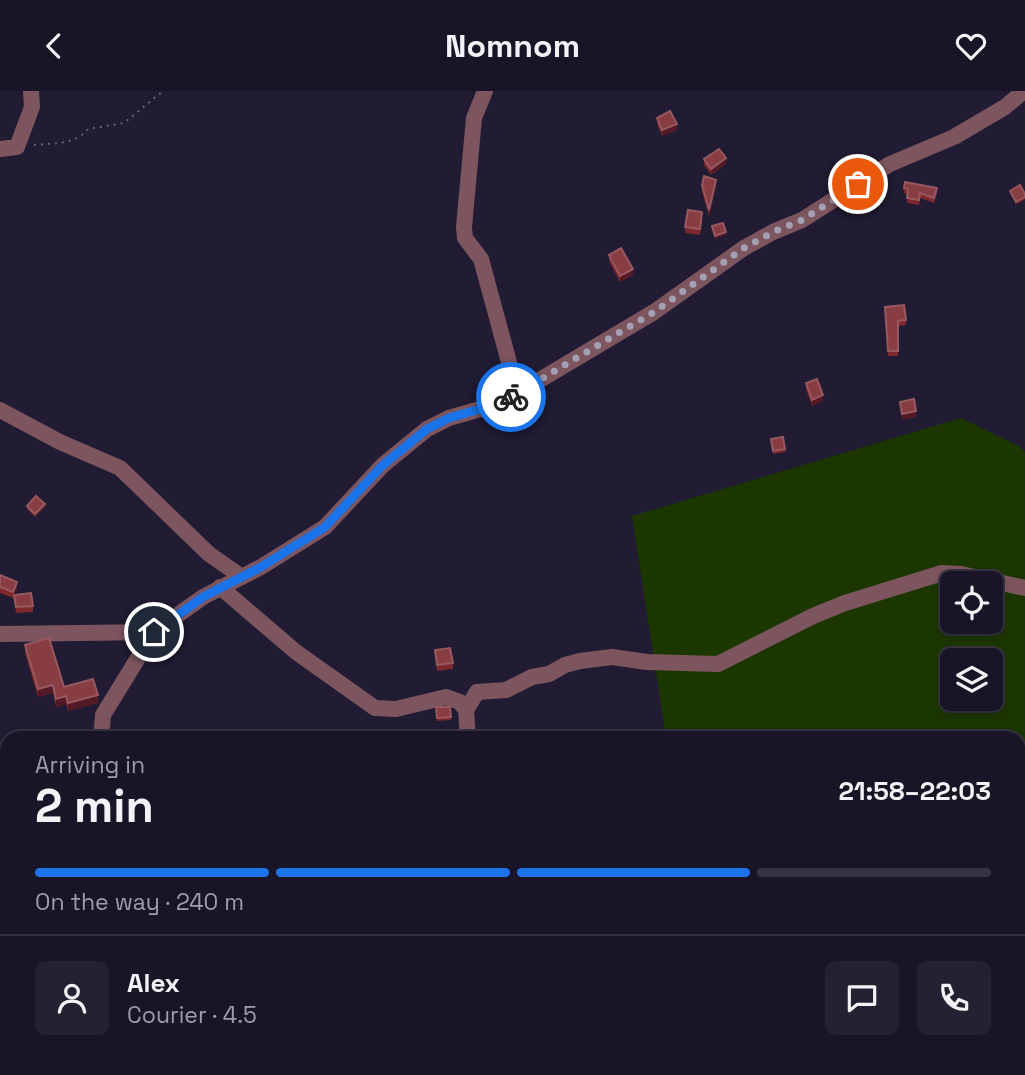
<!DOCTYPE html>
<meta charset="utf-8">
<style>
body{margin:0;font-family:"Space Grotesk",sans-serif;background:#262132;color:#f1f3f6;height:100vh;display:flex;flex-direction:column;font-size:26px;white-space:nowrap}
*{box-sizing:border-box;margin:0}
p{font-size:23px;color:#9f9ea7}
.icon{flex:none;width:38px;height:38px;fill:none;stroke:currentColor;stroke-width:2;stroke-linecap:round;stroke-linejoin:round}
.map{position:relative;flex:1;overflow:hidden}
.panel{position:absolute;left:0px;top:640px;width:1026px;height:345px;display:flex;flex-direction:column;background:#191426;border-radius:21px 21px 0 0;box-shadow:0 4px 10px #0003,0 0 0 2px #373343}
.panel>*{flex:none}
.controls{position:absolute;left:940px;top:480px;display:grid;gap:14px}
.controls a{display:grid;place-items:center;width:63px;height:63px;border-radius:10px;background:#191426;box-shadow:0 4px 10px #0003,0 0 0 2px #373343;font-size:35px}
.pin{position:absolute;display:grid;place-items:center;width:60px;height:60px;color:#fff;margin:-30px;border:4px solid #fff;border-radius:50%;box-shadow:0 2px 7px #0007}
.courier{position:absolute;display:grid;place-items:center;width:70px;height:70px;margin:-35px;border:5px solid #1a73e8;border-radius:50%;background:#fff;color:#222;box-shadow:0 2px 9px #0007}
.overview em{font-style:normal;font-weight:700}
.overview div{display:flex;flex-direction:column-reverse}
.overview{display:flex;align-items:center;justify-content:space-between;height:119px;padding:0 35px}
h1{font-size:46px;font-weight:700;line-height:52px}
.bar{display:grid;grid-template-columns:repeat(4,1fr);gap:10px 7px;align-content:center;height:84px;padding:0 35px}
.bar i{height:9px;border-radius:5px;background:#373343}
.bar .selected{background:#1a73e8}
.bar p{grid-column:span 4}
.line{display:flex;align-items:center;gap:18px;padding:0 35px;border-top:2px solid #373343}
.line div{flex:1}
.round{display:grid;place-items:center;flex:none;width:74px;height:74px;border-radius:10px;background:#262132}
header{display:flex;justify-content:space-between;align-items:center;height:91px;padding:0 35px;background:#191426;font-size:32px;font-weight:700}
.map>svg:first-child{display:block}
.green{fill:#1c3600;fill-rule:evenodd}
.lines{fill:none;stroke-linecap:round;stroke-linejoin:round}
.path{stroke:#686379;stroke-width:2;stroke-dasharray:2 5;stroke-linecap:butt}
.minor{stroke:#7d555f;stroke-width:16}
.wall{fill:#7c282d}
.shaded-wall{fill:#531a26}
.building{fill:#883d43;stroke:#97585f;stroke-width:2}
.done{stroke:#a3a0b3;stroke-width:7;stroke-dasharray:0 12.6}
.route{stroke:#1a73e8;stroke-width:9}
</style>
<header><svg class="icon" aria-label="back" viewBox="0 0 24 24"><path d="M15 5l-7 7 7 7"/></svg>Nomnom<svg class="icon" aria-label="heart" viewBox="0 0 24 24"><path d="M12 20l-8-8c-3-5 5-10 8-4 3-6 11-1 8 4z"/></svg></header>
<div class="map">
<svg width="1025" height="984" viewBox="0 0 1025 984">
<rect width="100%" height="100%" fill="#211b33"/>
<path class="green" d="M 961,327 L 1019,355 L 1025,361 L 1025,984 L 790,984 L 788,978 L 1018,978 L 1018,648 L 666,647 L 632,425 ZM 952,492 L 990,492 L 990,530 L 952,530 ZM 952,569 L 990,569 L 990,607 L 952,607 Z"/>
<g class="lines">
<path class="path" d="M 34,54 C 53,52 75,54 88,38 L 124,32 L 163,0"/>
<path class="minor" d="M 485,0 L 474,27 L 464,136 L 465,147 L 481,168 L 510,275 L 512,284 L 501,312
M 0,58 L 17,56 L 32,16 L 31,0
M 0,319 L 60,351 L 120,377 L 209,463 L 242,486
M 220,496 L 296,561 L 375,617 L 396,618 L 446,606 L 460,611 L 466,619 L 468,648
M 0,543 L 154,541
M 466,619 L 477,601 L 506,599 L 532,586 L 549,583 L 565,574 L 580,570 L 612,566 L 647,571 L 718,573 L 813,525 L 845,512 L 942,482 L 961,483 L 1025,497
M 101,648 L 103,624 L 154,541 L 203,506 L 261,476 L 325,436 L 383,374 L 427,338 L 449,327 L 501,312 L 654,221 L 744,157 L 773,141 L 802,129 L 890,73 L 954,46 L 1005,16 L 1024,0
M 516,978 L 518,984
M 232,984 L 233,978"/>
</g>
<path class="wall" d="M 657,27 L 677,39 L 662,45 L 657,33 Z
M 704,68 L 726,73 L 711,84 L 704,74 Z
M 702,94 L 716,95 L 709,125 L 702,100 Z
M 904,97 L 937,102 L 934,112 L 920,107 L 919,114 L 907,112 L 907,103 L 904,102 Z
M 702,127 L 700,144 L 685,142 L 685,136 Z
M 609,164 L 633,184 L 620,191 L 609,170 Z
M 885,221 L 906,229 L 906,234 L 898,235 L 898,265 L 888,265 Z
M 806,292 L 823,310 L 812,315 L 806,298 Z
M 771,348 L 785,358 L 785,361 L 773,363 Z
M 27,415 L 45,416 L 35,426 L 27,418 Z
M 0,485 L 17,498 L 14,504 L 33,515 L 33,521 L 16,522 L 14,504 L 13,507 L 0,502 Z
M 25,554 L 64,596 L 98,612 L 68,620 L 66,613 L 56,616 L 53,602 L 38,606 L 25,562 Z
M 435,559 L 453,572 L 453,578 L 437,580 Z
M 436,616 L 451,626 L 451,629 L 437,630 Z"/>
<path class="shaded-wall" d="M 677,33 L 677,39 L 662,45 L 662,39 Z
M 726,67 L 726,73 L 711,84 L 711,78 Z
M 716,89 L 716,95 L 709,125 L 709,119 Z
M 1025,106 L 1025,109 L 1016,114 L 1016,111 Z
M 726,141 L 726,144 L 715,148 L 715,145 Z
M 633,178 L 633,184 L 620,191 L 620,185 Z
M 823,304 L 823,310 L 812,315 L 812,309 Z
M 916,320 L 916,326 L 902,329 L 902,323 Z
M 45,413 L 45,416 L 35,426 L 35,423 Z
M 17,491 L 17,498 L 13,507 L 13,501 Z
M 53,594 L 53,602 L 38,606 L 38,598 Z
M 98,604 L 98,612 L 68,620 L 68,612 Z
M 66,605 L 66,613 L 56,616 L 56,608 Z
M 7,735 L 7,741 L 0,743 L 0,737 Z"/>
<path class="building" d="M 670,20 L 677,33 L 662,39 L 657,27 Z
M 719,58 L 726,67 L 711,78 L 704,68 Z
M 704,85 L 716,89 L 709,119 L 702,94 Z
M 905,91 L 937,97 L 934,107 L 920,102 L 919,109 L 907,107 L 908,98 L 904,97 Z
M 1020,94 L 1025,103 L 1025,106 L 1016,111 L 1010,100 Z
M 688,119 L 702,121 L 700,138 L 685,136 Z
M 723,132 L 726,141 L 715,145 L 712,135 Z
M 621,157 L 633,178 L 620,185 L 609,164 Z
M 904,214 L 906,229 L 898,230 L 898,260 L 888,260 L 885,216 Z
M 817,288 L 823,304 L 812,309 L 806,292 Z
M 914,308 L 916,320 L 902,323 L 900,311 Z
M 783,346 L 785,358 L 773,360 L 771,348 Z
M 36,405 L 45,413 L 35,423 L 27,415 Z
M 0,484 L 17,491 L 13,501 L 0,496 Z
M 31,502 L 33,515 L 16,516 L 14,504 Z
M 49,547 L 64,596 L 93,588 L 98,604 L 68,612 L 66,605 L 56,608 L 53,594 L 38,598 L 25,554 Z
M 450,557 L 453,572 L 437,574 L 435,559 Z
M 436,616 L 450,616 L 451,626 L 437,627 Z
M 0,716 L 7,733 L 7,735 L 0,737 Z"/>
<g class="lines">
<path class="done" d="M 511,306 L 654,221 L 744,157 L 773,141 L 802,129 L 858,93"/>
<path class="route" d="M 154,541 L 203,506 L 261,476 L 325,436 L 383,374 L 427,338 L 449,327 L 501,312 L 511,306"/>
</g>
</svg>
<div class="controls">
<a><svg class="icon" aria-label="locate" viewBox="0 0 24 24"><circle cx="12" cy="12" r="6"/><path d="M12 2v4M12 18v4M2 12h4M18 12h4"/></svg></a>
<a><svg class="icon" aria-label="layers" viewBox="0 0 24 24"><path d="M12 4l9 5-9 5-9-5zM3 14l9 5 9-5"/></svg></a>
</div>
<div class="pin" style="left:858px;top:93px;background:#ea580c"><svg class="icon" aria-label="bag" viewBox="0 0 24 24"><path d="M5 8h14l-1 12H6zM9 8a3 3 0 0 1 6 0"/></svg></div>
<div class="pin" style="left:154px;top:541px;background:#1f2937"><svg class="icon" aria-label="home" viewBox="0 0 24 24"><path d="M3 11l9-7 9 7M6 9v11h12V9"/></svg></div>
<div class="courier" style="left:511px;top:306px"><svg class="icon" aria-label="bike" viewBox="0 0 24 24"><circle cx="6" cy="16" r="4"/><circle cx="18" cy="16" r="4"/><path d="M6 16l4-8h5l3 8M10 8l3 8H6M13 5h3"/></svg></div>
<section class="panel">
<div class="overview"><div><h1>2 min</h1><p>Arriving in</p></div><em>21:58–22:03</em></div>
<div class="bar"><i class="selected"></i><i class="selected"></i><i class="selected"></i><i></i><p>On the way · 240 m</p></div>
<div class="line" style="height:126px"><a class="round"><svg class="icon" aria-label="person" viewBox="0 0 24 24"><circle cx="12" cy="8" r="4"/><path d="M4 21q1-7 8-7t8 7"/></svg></a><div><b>Alex</b><p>Courier · 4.5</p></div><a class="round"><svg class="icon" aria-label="chat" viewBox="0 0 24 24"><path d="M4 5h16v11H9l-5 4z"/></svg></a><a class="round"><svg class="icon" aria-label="phone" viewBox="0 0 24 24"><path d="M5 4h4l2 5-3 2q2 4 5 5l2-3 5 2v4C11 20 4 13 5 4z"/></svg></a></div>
</section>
</div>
